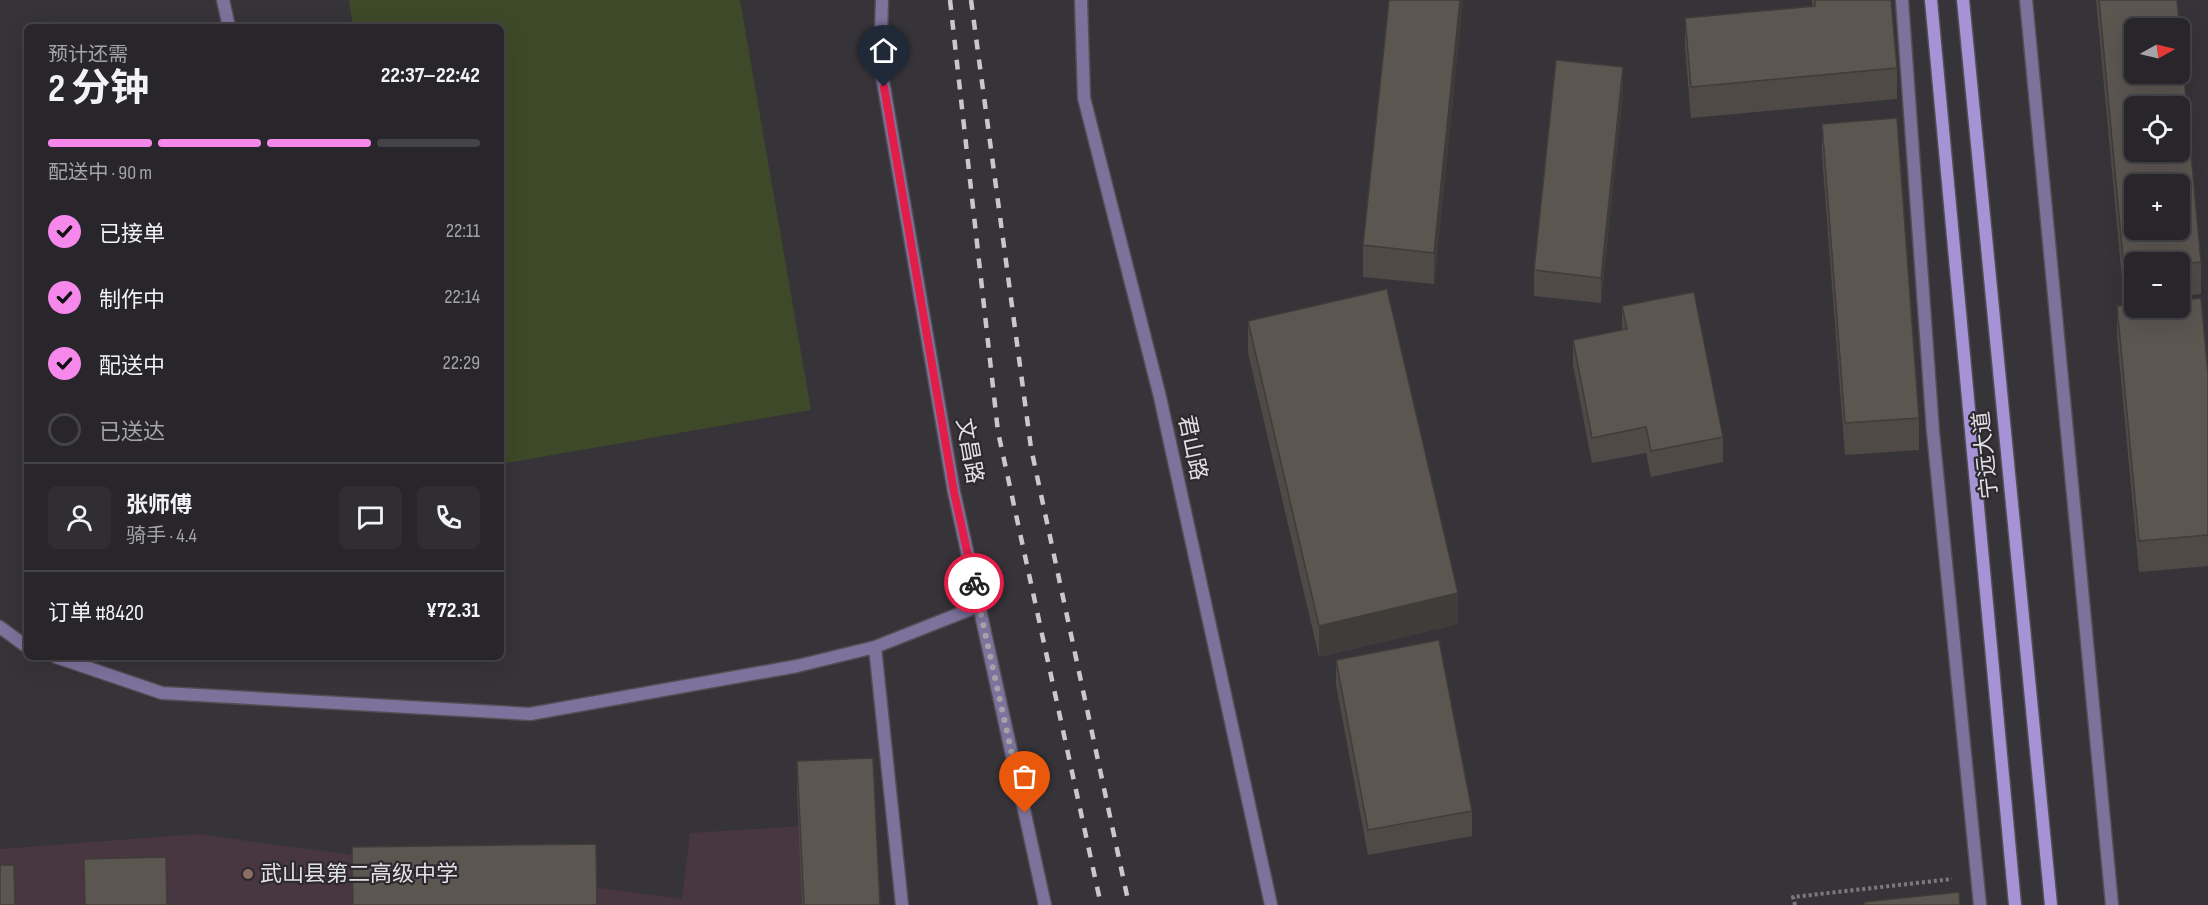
<!DOCTYPE html>
<html lang="zh">
<meta charset="utf-8">
<style>
body{margin:0;font-family:"Sofia Sans Condensed","Noto Sans SC",sans-serif;background:#302e33;color:#f1f3f6;height:100vh;display:flex;flex-direction:column;font-size:22px;white-space:nowrap}
*{box-sizing:border-box;margin:0}
p{font-size:20px;color:#a5a5a9}
.icon{flex:none;width:33px;height:33px;fill:none;stroke:currentColor;stroke-width:2;stroke-linecap:round;stroke-linejoin:round}
.map{position:relative;flex:1;overflow:hidden}
.sheet{position:absolute;left:24px;top:24px;width:480px;height:636px;display:flex;flex-direction:column;background:#28262b;border-radius:9px;box-shadow:0 6px 24px #0002,0 0 0 2px #444347}
.sheet>*{flex:none}
.needle{width:39px;rotate:82deg}
.fabs{position:absolute;left:2124px;top:18px;display:grid;gap:12px}
.fabs a{display:grid;place-items:center;width:66px;height:66px;border-radius:9px;background:#28262b;box-shadow:0 6px 24px #0002,0 0 0 2px #444347;font-size:30px}
.pin{position:absolute;display:grid;place-items:center;width:51px;height:51px;color:#fff;margin:-62px -26px;border-radius:50% 50% 50% 0;rotate:-45deg;box-shadow:0 0 6px #0007}
.pin .icon{rotate:45deg}
.courier{position:absolute;display:grid;place-items:center;width:60px;height:60px;margin:-30px;border:4px solid #e11d48;border-radius:50%;background:#fff;color:#222;box-shadow:0 2px 8px #0007}
.head em{font-style:normal;font-weight:700}
.head div{display:flex;flex-direction:column-reverse}
.head{display:flex;align-items:center;justify-content:space-between;height:102px;padding:0 24px}
h1{font-size:39px;font-weight:700;line-height:45px}
.bar{display:grid;grid-template-columns:repeat(4,1fr);gap:9px 6px;align-content:center;height:72px;padding:0 24px}
.bar i{height:8px;border-radius:4px;background:#444347}
.bar .active{background:#f688ec}
.bar p{grid-column:span 4}
.line{display:flex;align-items:center;gap:15px;padding:0 24px;border-top:2px solid #444347}
.line div{flex:1}
.round{display:grid;place-items:center;flex:none;width:63px;height:63px;border-radius:9px;background:#302e33}
ol{padding:0 24px;list-style:none}
li{display:flex;align-items:center;gap:18px;height:66px}
li p{margin-inline-start:auto}
li .icon{padding:6px;border-radius:50%;background:#f688ec;color:#111;stroke-width:4}
li:last-child{color:#a5a5a9}
li i{width:33px;height:33px;border:3px solid #444347;border-radius:50%}
.map>svg:first-child{display:block}
.education{fill:#483640}
.green{fill:#3e4929}
.lines{fill:none;stroke-linecap:round;stroke-linejoin:round}
.minor-casing{stroke:#524f54;stroke-width:15}
.tertiary-casing{stroke:#524f54;stroke-width:15}
.secondary-casing{stroke:#524f54;stroke-width:15}
.path{stroke:#7d7a7f;stroke-width:4;stroke-dasharray:3 3;stroke-linecap:butt}
.minor{stroke:#7d729c;stroke-width:12}
.tertiary{stroke:#7d729c;stroke-width:12}
.secondary{stroke:#a693d6;stroke-width:12}
.rail{stroke:#cac8cc;stroke-width:4.5;stroke-dasharray:10 10;stroke-linecap:butt}
.wall{fill:#4f4a46}
.shaded-wall{fill:#403c39}
.building{fill:#5c5651;stroke:#403c39;stroke-width:1.5;fill-rule:evenodd}
.done{stroke:#a6a3a8;stroke-width:6;stroke-dasharray:0 10.8}
.route{stroke:#e11d48;stroke-width:8}
.education-dot{fill:#8d6e63;stroke:#2c292f;stroke-width:2}
.labels{text-anchor:middle;dominant-baseline:central;stroke-width:4.5;stroke-linejoin:round;paint-order:stroke}
.street-label{font-size:22px;fill:#e2e0e4;stroke:#2c292f}
.poi-label{font-size:22px;fill:#e2e0e4;stroke:#2c292f;text-anchor:start}
</style>
<div class="map">
<svg width="2208" height="905" viewBox="0 0 2208 905">
<rect width="100%" height="100%" fill="#363339"/>
<path class="education" d="M 835,824 L 847,905 L 0,905 L 0,849 L 197,834 L 682,899 L 690,833 Z"/>
<path class="green" d="M 349,0 L 740,0 L 811,410 L 501,464 L 501,27 L 353,27 Z"/>
<g class="lines">
<g class="minor-casing">
<path id="minor" d="M 223,0 L 229,27
M 1902,0 L 1933,432 L 1980,905
M 2026,0 L 2112,905
M 0,627 L 27,647
M 875,647 L 902,905
M 56,657 L 162,693 L 530,714 L 797,666 L 875,647 L 979,606"/>
</g>
<g class="tertiary-casing">
<path id="tertiary" d="M 882,0 L 880,64 L 954,492 L 1045,905
M 1081,0 L 1084,98 L 1160,397 L 1271,905"/>
</g>
<g class="secondary-casing">
<path id="secondary" d="M 1931,0 L 2015,905
M 1963,0 L 2051,905"/>
</g>
<path class="path" d="M 1795,905 L 1793,897 L 1952,879"/>
<use href="#minor" class="minor"/>
<use href="#tertiary" class="tertiary"/>
<use href="#secondary" class="secondary"/>
<path class="rail" d="M 950,0 L 998,432 L 1101,905
M 971,0 L 1031,448 L 1129,905"/>
</g>
<path class="wall" d="M 1463,0 L 1434,284 L 1363,277 L 1363,245 Z
M 1812,0 L 1891,0 L 1897,68 L 1897,99 L 1691,118 L 1685,49 L 1685,18 L 1812,6 Z
M 2096,0 L 2177,0 L 2201,262 L 2201,294 L 2180,296 L 2180,262 L 2134,262 L 2134,300 L 2124,301 Z
M 1623,92 L 1601,303 L 1534,296 L 1534,270 Z
M 1822,124 L 1919,418 L 1919,450 L 1845,455 L 1822,156 Z
M 1622,306 L 1723,437 L 1723,462 L 1651,477 L 1646,453 L 1592,463 L 1573,365 L 1573,340 L 1622,330 Z
M 2117,306 L 2208,374 L 2208,566 L 2139,572 L 2117,337 Z
M 1248,321 L 1458,624 L 1319,657 L 1248,353 Z
M 1336,660 L 1472,811 L 1472,836 L 1368,855 L 1336,685 Z
M 797,761 L 880,905 L 802,905 L 797,793 Z"/>
<path class="shaded-wall" d="M 1460,0 L 1463,0 L 1434,284 L 1434,253 Z
M 1623,67 L 1623,92 L 1601,303 L 1601,278 Z
M 1458,593 L 1458,624 L 1319,657 L 1319,626 Z"/>
<path class="building" d="M 1389,0 L 1460,0 L 1434,253 L 1363,245 Z
M 1815,0 L 1891,0 L 1897,68 L 1691,87 L 1685,18 L 1815,6 Z
M 2099,0 L 2177,0 L 2201,262 L 2180,264 L 2180,262 L 2134,262 L 2134,268 L 2124,269 ZM 2134,28 L 2180,28 L 2180,74 L 2134,74 ZM 2134,106 L 2180,106 L 2180,152 L 2134,152 ZM 2134,184 L 2180,184 L 2180,230 L 2134,230 Z
M 1556,60 L 1623,67 L 1601,278 L 1534,270 Z
M 1897,118 L 1919,418 L 1845,423 L 1822,124 Z
M 1387,289 L 1458,593 L 1319,626 L 1248,321 Z
M 1694,292 L 1723,437 L 1651,451 L 1646,427 L 1592,438 L 1573,340 L 1627,329 L 1622,306 Z
M 2201,298 L 2208,374 L 2208,535 L 2139,541 L 2117,306 L 2134,304 L 2134,308 L 2180,308 L 2180,300 Z
M 1439,640 L 1472,811 L 1368,830 L 1336,660 Z
M 873,758 L 880,905 L 804,905 L 797,761 Z
M 596,844 L 597,905 L 353,905 L 352,847 Z
M 166,857 L 167,905 L 85,905 L 84,859 Z
M 0,865 L 14,865 L 15,905 L 0,905 Z
M 1959,892 L 1960,905 L 1864,905 L 1864,902 Z"/>
<g class="lines">
<path class="done" d="M 974,583 L 1025,813"/>
<path class="route" d="M 884,87 L 954,492 L 974,583"/>
</g>
<circle class="education-dot" cx="248" cy="874" r="6"/>
<g class="labels">
<g class="street-label">
<text transform="translate(1192 448) rotate(78)">君山路</text>
<text transform="translate(969 451) rotate(80)">文昌路</text>
<text transform="translate(1986 455) rotate(-96)">宁远大道</text>
</g>
<g class="poi-label">
<text x="260" y="874">武山县第二高级中学</text>
</g>
</g>
</svg>
<div class="fabs">
<a><svg class="needle" viewBox="-14 -14 28 28"><path d="M0-13l5 13h-10z" fill="#e53935"/><path d="M0 13l5-13h-10z" fill="#a5a5a9"/></svg></a>
<a><svg class="icon" aria-label="locate" viewBox="0 0 24 24"><circle cx="12" cy="12" r="6"/><path d="M12 2v4M12 18v4M2 12h4M18 12h4"/></svg></a>
<a>+</a>
<a>−</a>
</div>
<div class="pin" style="left:1025px;top:813px;background:#ea580c"><svg class="icon" aria-label="bag" viewBox="0 0 24 24"><path d="M5 8h14l-1 12H6zM9 8a3 3 0 0 1 6 0"/></svg></div>
<div class="pin" style="left:884px;top:87px;background:#1f2937"><svg class="icon" aria-label="home" viewBox="0 0 24 24"><path d="M3 11l9-7 9 7M6 9v11h12V9"/></svg></div>
<div class="courier" style="left:974px;top:583px"><svg class="icon" aria-label="bike" viewBox="0 0 24 24"><circle cx="6" cy="16" r="4"/><circle cx="18" cy="16" r="4"/><path d="M6 16l4-8h5l3 8M10 8l3 8H6M13 5h3"/></svg></div>
<section class="sheet">
<div class="head"><div><h1>2 分钟</h1><p>预计还需</p></div><em>22:37–22:42</em></div>
<div class="bar"><i class="active"></i><i class="active"></i><i class="active"></i><i></i><p>配送中 · 90 m</p></div>
<ol>
<li><svg class="icon" aria-label="check" viewBox="0 0 24 24"><path d="M5 12l5 5 9-10"/></svg>已接单<p>22:11</p></li>
<li><svg class="icon" aria-label="check" viewBox="0 0 24 24"><path d="M5 12l5 5 9-10"/></svg>制作中<p>22:14</p></li>
<li><svg class="icon" aria-label="check" viewBox="0 0 24 24"><path d="M5 12l5 5 9-10"/></svg>配送中<p>22:29</p></li>
<li><i></i>已送达</li>
</ol>
<div class="line" style="height:108px"><a class="round"><svg class="icon" aria-label="person" viewBox="0 0 24 24"><circle cx="12" cy="8" r="4"/><path d="M4 21q1-7 8-7t8 7"/></svg></a><div><b>张师傅</b><p>骑手 · 4.4</p></div><a class="round"><svg class="icon" aria-label="chat" viewBox="0 0 24 24"><path d="M4 5h16v11H9l-5 4z"/></svg></a><a class="round"><svg class="icon" aria-label="phone" viewBox="0 0 24 24"><path d="M5 4h4l2 5-3 2q2 4 5 5l2-3 5 2v4C11 20 4 13 5 4z"/></svg></a></div>
<div class="line" style="height:78px"><div>订单 #8420</div><b>¥72.31</b></div>
</section>
</div>
